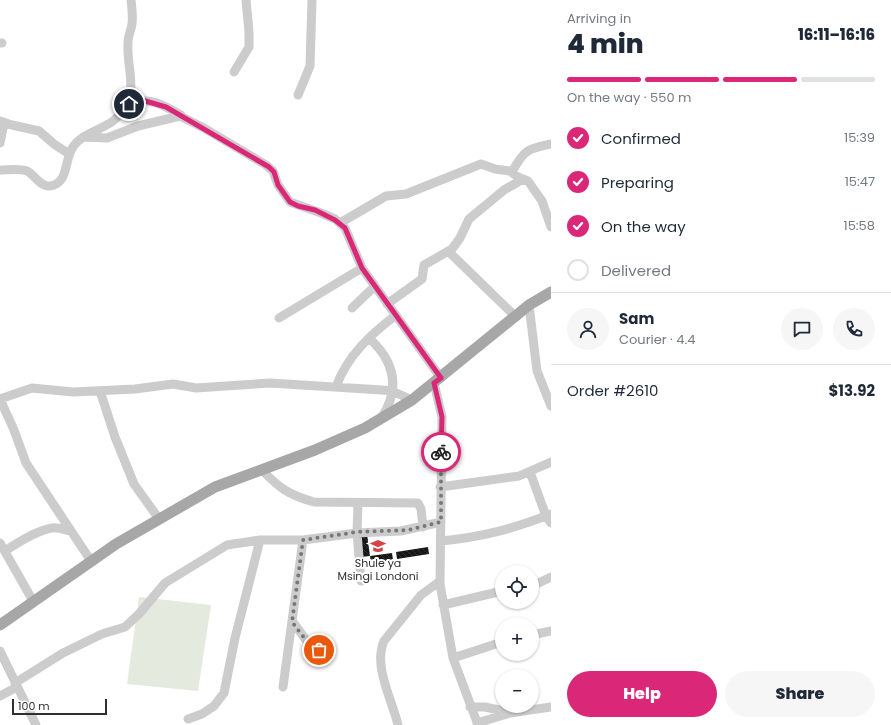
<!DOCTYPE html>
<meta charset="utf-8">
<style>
body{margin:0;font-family:Poppins,sans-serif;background:#f6f6f7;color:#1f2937;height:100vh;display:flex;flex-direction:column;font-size:15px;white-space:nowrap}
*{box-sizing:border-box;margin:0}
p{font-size:13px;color:#747a83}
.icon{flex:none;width:22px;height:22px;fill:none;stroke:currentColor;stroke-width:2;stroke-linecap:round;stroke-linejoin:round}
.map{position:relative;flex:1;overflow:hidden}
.sheet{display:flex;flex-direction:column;background:#fff;width:340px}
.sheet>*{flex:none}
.tools{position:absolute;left:495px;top:565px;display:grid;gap:8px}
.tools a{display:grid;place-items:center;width:44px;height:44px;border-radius:50%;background:#fff;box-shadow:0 1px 3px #0004;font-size:20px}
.scale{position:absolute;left:12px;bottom:10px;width:95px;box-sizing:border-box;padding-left:4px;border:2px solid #2f2f2f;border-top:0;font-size:11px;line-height:14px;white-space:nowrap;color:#2f2f2f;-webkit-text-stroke:3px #fff;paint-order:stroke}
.pin{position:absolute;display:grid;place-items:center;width:34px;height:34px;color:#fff;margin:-17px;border:2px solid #fff;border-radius:50%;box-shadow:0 1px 4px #0007}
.courier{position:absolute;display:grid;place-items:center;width:40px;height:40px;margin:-20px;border:3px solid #db2777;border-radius:50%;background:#fff;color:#222;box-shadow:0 1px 5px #0007}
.headline em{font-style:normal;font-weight:800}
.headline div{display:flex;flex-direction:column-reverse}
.headline{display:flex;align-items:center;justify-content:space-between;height:68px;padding:0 16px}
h1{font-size:26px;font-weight:800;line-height:30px}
.bar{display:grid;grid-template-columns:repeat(4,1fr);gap:6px 4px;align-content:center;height:48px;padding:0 16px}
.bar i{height:5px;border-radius:3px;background:#e0e1e3}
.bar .active{background:#db2777}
.bar p{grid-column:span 4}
.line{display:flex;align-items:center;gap:10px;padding:0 16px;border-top:1px solid #e0e1e3}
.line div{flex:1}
.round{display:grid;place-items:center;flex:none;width:42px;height:42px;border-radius:21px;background:#f6f6f7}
ol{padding:0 16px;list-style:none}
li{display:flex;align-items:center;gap:12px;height:44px}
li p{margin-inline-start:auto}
li .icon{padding:4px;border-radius:50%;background:#db2777;color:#fff;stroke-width:4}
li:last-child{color:#747a83}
li i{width:22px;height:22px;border:2px solid #e0e1e3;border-radius:50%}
.action{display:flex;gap:8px;margin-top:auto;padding:8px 16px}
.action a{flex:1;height:46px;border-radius:24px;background:#db2777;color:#fff;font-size:16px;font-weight:800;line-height:46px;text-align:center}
.action a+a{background:#f6f6f7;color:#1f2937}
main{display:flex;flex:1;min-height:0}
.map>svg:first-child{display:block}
.pitch{fill:#e4ebde}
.building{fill:url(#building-back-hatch)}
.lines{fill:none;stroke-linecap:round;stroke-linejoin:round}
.minor{stroke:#ccc;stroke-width:9}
.major{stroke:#a7a7a7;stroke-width:11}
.done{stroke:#787878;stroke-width:4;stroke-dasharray:0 7.2}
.route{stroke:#db2777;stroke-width:5}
.labels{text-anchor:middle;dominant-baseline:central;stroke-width:4;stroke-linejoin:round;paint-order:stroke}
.poi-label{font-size:11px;fill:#2f2f2f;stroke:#fff}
</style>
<main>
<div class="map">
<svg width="551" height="725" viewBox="0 0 551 725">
<defs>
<pattern id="building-back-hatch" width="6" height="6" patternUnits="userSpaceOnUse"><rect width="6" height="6" fill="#161616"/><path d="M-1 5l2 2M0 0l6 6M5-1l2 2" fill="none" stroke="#303030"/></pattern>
</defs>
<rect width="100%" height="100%" fill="#fff"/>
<path class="pitch" d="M 139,597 L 211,605 L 198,691 L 127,684 Z"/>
<path class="building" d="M 367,534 L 370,556 L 361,557 L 359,535 Z
M 428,547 L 429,554 L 397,559 L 396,552 Z
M 392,553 L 393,560 L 371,564 L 370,556 Z"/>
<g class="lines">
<path class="minor" d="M 0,43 L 2,43
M 234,72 L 249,47 L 249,32 L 246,0
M 298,95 L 310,66 L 312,0
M 129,104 C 147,95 165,106 181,115
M 0,121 L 12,125 L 39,131 L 54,144 L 69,154
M 83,137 L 107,138 L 138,126 L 180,116 L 204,128 L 266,165 L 273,171 L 278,185 L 290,202 L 321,213 L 335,219 L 345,228 L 362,268 L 441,378
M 0,143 L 4,123
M 0,170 C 8,170 19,168 27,171 C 35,175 40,187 50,186 C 69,184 64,159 73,147 C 81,134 101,130 113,121 C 143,98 126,73 128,42 C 128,36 131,30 132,24 C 133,16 132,8 131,0
M 512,172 C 524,150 527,149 551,144
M 340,223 L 386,196 L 406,194 L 481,164 L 495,169 L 510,171 L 518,177 L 528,181 L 542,201 L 551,227
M 448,251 L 516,317
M 387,304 L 422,279 L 424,265 L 452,249 L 460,238 L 469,219 L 504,190 L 523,179
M 529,305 L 537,371 L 551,406
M 352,308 L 375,286
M 279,318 L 362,268
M 369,338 C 394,361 401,387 382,417
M 434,383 L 442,417 L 440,584 L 453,658 L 478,725
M 336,387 C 347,356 370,335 396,315
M 100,391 L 115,437 L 134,484 L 159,519
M 0,399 L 32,388 L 73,392 L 135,389 L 173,384 L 196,388 L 270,383 L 382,390 L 392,391 L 412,400
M 0,399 L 14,430 L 26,463 L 91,561
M 262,470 C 279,488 289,495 314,502 L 418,503 L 421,509 L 423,527
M 530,472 L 546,516 L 551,523
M 440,487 L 519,476 L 551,462
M 358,503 L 357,533 L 361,581
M 441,541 C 482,537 513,529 551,514
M 0,543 L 33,601
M 5,551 C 17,543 38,530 52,528 C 58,527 65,530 71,531
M 532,586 L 551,577
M 443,605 L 502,591
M 293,622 L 309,644 L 319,650
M 532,635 L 551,631
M 0,651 L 36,725
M 453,658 L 502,642
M 15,683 L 63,653 L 102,634 L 125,627 L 139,614 L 165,583 L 227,545 L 260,540 L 303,540 L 357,533 L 401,531 L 441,522
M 283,687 L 303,540
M 0,696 L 17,687
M 470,707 L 485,707 L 508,712
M 188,719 L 202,714 L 214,706 L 224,693 L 235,638 L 260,540
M 477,723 L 510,713 L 551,707
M 398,725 C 392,699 373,667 384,641 L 421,595 L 440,581"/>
<path class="major" d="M 0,625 L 116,544 L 215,487 L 315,450 L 365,428 L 412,400 L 529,305 L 551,292"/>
</g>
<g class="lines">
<path class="done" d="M 319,650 L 309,644 L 292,622 L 303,540 L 357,532 L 408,530 L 441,522 L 441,452"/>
<path class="route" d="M 129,104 L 142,100 L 166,107 L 269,167 L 274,172 L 278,185 L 290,202 L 298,206 L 315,210 L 335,220 L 345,228 L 362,268 L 441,378 L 434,383 L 442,417 L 441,452"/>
</g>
<defs>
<g id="school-bare" transform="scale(1.2)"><path d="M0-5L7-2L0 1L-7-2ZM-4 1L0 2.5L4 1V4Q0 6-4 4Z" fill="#d34447" stroke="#fff" stroke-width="2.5" paint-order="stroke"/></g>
</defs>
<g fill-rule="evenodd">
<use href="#school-bare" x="378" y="546"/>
</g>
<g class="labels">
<g class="poi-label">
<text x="378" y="563">Shule ya<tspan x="378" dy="13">Msingi Londoni</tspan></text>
</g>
</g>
</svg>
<div class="tools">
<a><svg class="icon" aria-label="locate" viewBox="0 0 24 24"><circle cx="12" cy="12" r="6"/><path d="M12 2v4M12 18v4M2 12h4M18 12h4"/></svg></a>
<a>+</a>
<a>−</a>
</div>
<div class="scale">100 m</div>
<div class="pin" style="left:319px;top:650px;background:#ea580c"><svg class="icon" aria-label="bag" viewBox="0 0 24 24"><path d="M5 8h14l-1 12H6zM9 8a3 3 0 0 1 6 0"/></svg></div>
<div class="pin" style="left:129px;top:104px;background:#1f2937"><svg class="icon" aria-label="home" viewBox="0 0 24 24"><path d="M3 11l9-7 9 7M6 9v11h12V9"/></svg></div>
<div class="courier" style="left:441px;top:452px"><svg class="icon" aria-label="bike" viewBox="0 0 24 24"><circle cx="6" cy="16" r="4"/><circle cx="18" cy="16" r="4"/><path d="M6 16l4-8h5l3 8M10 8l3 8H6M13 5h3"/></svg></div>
</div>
<section class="sheet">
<div class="headline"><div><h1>4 min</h1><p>Arriving in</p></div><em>16:11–16:16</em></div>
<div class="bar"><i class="active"></i><i class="active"></i><i class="active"></i><i></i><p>On the way · 550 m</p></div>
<ol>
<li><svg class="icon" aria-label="check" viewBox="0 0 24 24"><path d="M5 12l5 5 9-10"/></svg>Confirmed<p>15:39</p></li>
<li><svg class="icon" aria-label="check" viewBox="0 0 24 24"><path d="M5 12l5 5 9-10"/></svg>Preparing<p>15:47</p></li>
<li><svg class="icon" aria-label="check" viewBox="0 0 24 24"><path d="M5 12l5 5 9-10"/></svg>On the way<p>15:58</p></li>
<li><i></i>Delivered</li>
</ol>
<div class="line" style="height:72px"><a class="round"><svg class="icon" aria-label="person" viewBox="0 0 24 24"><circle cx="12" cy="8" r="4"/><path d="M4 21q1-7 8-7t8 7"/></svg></a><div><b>Sam</b><p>Courier · 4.4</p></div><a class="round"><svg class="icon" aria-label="chat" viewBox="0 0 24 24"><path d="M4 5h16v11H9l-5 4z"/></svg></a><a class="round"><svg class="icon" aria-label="phone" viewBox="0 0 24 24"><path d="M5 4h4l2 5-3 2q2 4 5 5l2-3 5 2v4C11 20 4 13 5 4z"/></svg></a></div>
<div class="line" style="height:52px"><div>Order #2610</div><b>$13.92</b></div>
<div class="action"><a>Help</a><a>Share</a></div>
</section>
</main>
